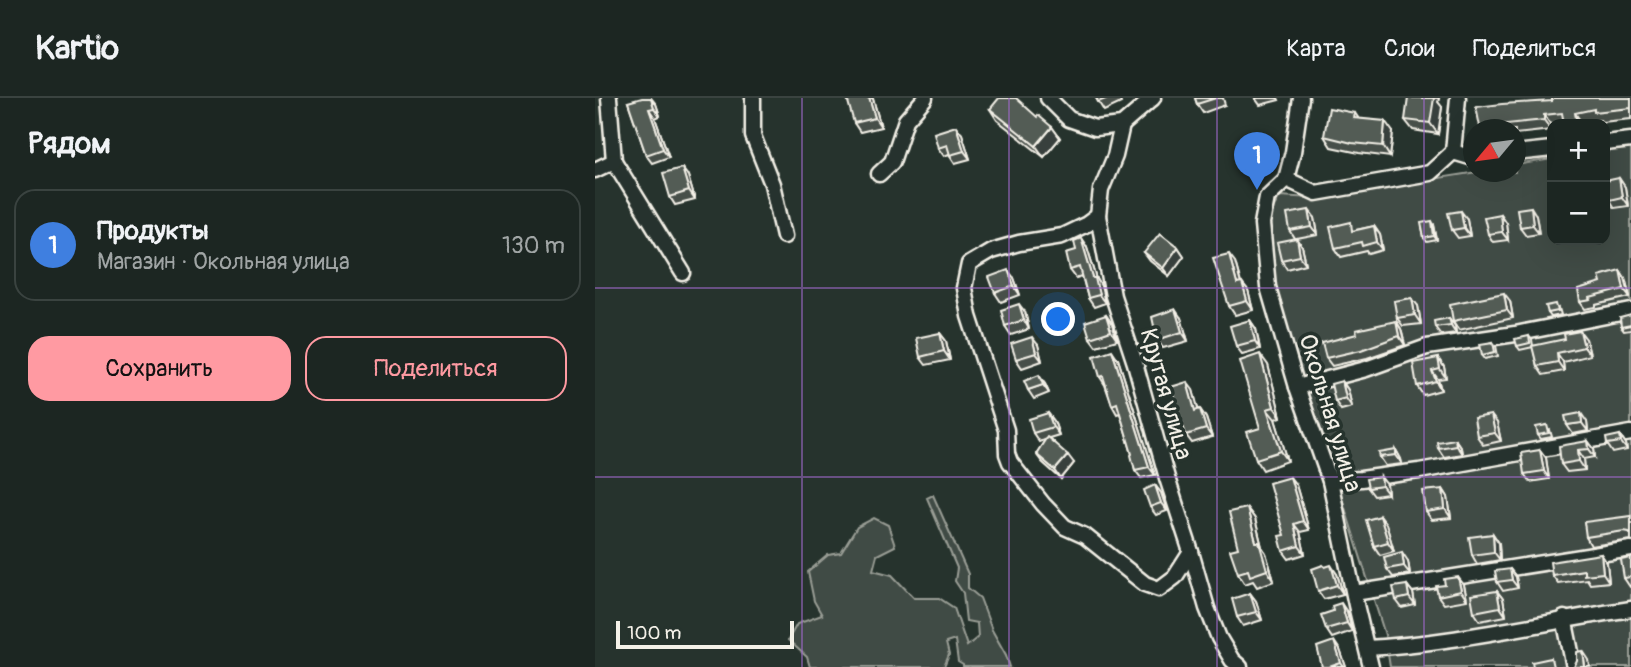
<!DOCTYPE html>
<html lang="ru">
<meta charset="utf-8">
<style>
body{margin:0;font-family:Pangolin,sans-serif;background:#29322f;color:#f1f3f6}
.controls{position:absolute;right:21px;top:21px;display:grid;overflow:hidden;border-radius:14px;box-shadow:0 7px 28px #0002}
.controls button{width:63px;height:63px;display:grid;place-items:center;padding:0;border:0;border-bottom:2px solid #3a4340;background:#1c2622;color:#f1f3f6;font:35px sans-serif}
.compass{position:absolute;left:868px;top:21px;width:63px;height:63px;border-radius:50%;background:#1c2622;box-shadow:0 7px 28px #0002;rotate:241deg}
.scale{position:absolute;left:21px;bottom:18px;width:178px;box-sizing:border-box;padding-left:7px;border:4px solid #f4f1e8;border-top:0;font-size:19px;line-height:24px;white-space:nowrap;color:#f4f1e8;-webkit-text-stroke:5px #26332d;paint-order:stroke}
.you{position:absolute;left:464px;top:222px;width:24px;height:24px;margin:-18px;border:5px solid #fff;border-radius:50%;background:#1a73e8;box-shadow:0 0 0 10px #1a73e833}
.badge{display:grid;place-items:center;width:46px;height:46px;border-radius:50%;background:#ff9aa2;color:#fff;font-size:23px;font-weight:700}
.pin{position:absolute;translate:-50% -58px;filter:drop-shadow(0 2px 4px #0008)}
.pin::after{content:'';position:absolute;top:37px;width:24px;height:21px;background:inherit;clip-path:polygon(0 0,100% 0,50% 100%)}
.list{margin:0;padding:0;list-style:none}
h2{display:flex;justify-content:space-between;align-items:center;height:91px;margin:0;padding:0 28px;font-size:30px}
h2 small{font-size:23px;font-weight:400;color:#a0a5a5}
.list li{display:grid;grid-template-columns:46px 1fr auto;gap:21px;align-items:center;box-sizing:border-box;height:112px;margin:0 14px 14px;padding:0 14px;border:2px solid #3a4340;border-radius:21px}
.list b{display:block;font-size:26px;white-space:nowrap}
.list p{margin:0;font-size:23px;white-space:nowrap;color:#a0a5a5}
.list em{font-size:23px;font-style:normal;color:#a0a5a5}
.actions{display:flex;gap:14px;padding:21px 28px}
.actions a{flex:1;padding:16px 0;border:2px solid #ff9aa2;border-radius:21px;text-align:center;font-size:24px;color:#ff9aa2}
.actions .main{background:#ff9aa2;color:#111}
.map{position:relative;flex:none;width:1036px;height:569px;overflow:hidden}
header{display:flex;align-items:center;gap:42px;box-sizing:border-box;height:98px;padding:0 35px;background:#1c2622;border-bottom:2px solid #3a4340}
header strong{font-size:33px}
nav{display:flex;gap:38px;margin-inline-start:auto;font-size:24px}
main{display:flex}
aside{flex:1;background:#1c2622}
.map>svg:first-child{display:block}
</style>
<header>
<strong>Kartio</strong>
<nav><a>Карта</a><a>Слои</a><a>Поделиться</a></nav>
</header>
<main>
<aside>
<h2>Рядом<small></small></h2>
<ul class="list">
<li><span class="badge" style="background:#3f7fe0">1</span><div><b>Продукты</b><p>Магазин · Окольная улица</p></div><em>130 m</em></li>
</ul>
<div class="actions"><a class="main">Сохранить</a><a>Поделиться</a></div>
</aside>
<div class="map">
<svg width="1036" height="569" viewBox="0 0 1036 569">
<rect width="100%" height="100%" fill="#26332d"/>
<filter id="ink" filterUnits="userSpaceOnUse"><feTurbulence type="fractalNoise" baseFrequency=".0143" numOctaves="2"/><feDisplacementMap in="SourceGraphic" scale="14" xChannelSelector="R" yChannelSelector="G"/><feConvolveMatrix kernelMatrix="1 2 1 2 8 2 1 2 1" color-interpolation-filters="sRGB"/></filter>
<g filter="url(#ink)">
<g fill="#414b45" stroke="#9a9e96" stroke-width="2">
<path d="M 1036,49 L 1036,569 L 795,569 L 790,537 L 739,375 L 684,218 L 671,123 L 685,98 L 717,100 L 882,74 L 920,74 L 921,67 L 957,61 L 957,142 L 1010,142 L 1010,53 Z"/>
<path d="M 338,397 L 373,476 L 373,490 L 385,500 L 397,532 L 411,557 L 415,569 L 368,569 L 368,567 L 363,564 L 360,542 L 351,545 L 354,557 L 349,569 L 215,569 L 212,559 L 193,542 L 202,526 L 227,517 L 219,503 L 213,474 L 233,457 L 246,455 L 262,429 L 279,420 L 293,427 L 300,448 L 282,457 L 278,472 L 297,477 L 319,500 L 344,500 L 359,510 L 372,548 L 383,539 L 382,525 L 371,523 L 368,495 L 360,483 L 362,470 L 332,400 Z"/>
</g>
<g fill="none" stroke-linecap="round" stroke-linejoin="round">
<defs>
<g id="minor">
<path d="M 14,0 L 19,63 L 88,175"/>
<path d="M 158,0 L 158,38 L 177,86 L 189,138"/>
<path d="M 453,0 L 474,21 L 500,30 L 527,27 L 558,0"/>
<path d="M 527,27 L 520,58 L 506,92 L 503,118 L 518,198 L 540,265 L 572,380 L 596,454 L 612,510 L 624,540 L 637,562 L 645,569"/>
<path d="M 1010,45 L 1036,42"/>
<path d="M 858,54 L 863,0"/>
<path d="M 920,55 L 957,51"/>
<path d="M 0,72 L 19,63"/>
<path d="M 284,76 L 297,64 L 311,22 L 330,0"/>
<path d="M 691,81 L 672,99 L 667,126 L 673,189 L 702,289 L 735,383 L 761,507 L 776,569"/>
<path d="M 691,81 L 721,95 L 835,75 L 858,54 L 878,60"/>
<path d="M 691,81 L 698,54 L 706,0"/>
<path d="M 503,118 L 492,126 L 467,138 L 424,145 L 396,153 L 374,166 L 369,190 L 374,218 L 411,332 L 412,356 L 415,364 L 448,406 L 470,429 L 490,438 L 550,486 L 564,491 L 580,479 L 596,454"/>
<path d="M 702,289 L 771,271 L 832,249 L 920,236 L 1036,213"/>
<path d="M 735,383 L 766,381 L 824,373 L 1036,335"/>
<path d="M 759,495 L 1036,451"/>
<path d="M 969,520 L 979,569"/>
<path d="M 772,550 C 861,545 948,524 1036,511"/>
</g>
</defs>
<use href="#minor" stroke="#f4f1e8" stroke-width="19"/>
<use href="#minor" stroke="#26332d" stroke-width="14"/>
</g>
<g fill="#474f49" stroke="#f4f1e8" stroke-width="2">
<path d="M 501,0 L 524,0 L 526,5 L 509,13 Z"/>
<path d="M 600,0 L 628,0 L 630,7 L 608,15 L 602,6 Z"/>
<path d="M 660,0 L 683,0 L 684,2 L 665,7 Z"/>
<path d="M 844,0 L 843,4 L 847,9 L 843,36 L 818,32 L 810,22 Z"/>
<path d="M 1036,0 L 1036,21 L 1007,24 L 1005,22 L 987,25 L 957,26 L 956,27 L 956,32 L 920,36 L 920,32 L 886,32 L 885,29 Z"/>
<path d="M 278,1 L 286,29 L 265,34 L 259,25 Z"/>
<path d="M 33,4 L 61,6 L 65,18 L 60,20 L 74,59 L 57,65 L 51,57 Z"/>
<path d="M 395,11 L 442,19 L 457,29 L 465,40 L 449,59 L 402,22 Z"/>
<path d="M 760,15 L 764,21 L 798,34 L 795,59 L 764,55 L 736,49 L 729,38 Z"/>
<path d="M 367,36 L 375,61 L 360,65 L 354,56 L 349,58 L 343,50 Z"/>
<path d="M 93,78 L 100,102 L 80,107 L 75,99 Z"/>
<path d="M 1024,80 L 1030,89 L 1033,108 L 1019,110 L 1014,102 Z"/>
<path d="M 905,116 L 911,125 L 913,142 L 898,144 L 893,136 Z"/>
<path d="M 941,117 L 944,135 L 931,137 L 925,129 Z"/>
<path d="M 720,120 L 723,137 L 702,141 L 707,149 L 711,166 L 692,171 L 686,162 L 700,141 L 695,133 Z"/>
<path d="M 872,121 L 875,138 L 863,140 L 857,132 Z"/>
<path d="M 839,127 L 842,142 L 832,144 L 829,140 Z"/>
<path d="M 779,128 L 785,137 L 788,152 L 774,156 L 772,153 L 746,159 L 740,150 L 761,132 Z"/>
<path d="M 492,149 L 502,181 L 506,188 L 510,205 L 499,209 L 493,200 L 487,178 L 481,180 L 475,172 Z"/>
<path d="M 583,149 L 589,158 L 574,178 L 555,163 L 549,155 Z"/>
<path d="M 640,164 L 646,185 L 653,193 L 658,212 L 640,217 L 634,208 Z"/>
<path d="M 1025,172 L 1030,180 L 1035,199 L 1001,207 L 1001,209 L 990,211 L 985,204 L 1006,185 Z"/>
<path d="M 419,180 L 425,197 L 406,204 L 400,195 Z"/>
<path d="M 915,203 L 918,220 L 864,232 L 858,223 Z"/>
<path d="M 823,208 L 826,226 L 808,228 L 802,220 Z"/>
<path d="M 964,210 L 966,217 L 956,219 L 953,215 Z"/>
<path d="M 430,214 L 434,231 L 416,237 L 410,228 Z"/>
<path d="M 511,217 L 517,226 L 522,242 L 501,248 L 495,240 Z"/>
<path d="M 1036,217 L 1036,232 L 1029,233 L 1026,229 Z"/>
<path d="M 586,220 L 593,243 L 568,250 L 562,242 Z"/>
<path d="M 854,220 L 860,228 L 861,235 L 846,237 L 840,229 Z"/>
<path d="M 655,222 L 661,231 L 665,251 L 647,256 L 641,248 Z"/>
<path d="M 801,223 L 806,231 L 810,247 L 772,260 L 737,268 L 731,260 L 762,236 Z"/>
<path d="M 345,235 L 351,243 L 355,262 L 331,267 L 325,259 Z"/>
<path d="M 934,238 L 937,242 L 938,248 L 991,241 L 995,257 L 968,264 L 969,273 L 948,277 L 942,268 L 938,249 L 925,252 L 922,248 Z"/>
<path d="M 898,244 L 901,248 L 903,258 L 890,261 L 887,257 Z"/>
<path d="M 443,247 L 447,263 L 427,270 L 421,261 Z"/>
<path d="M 843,260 L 849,269 L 851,280 L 843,281 L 846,292 L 828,297 L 822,288 Z"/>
<path d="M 523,261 L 560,377 L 546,380 L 540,372 L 537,356 L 525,315 L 522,316 L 517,307 L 510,287 L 505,279 Z"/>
<path d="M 673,267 L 686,319 L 680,321 L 693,363 L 668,372 L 661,361 Z"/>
<path d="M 747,283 L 753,292 L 757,309 L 746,312 L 740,303 Z"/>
<path d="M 450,286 L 454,295 L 439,301 L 433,292 Z"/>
<path d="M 598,292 L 603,312 L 605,311 L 611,320 L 617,339 L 597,345 L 591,337 Z"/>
<path d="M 453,315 L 459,323 L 464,337 L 454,340 L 479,365 L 466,381 L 447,364 L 441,356 L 451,341 L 444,344 L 438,335 Z"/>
<path d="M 992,324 L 993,333 L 978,336 L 972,327 Z"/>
<path d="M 902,325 L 906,343 L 888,347 L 882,338 Z"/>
<path d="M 955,332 L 957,339 L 946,341 L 943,337 Z"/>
<path d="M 1025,337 L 1031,346 L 1032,352 L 1018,355 L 1012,346 Z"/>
<path d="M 860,341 L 866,350 L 867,356 L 849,359 L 843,350 Z"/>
<path d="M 993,343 L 999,351 L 1000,359 L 989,361 L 990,372 L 972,374 L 966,366 Z"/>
<path d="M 801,352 L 806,361 L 807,366 L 791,368 L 785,359 Z"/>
<path d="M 945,352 L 951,360 L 954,381 L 935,384 L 929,376 Z"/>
<path d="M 560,387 L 566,395 L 572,413 L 561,417 L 555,409 Z"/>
<path d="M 701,387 L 714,432 L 705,434 L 710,456 L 694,461 L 688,453 L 689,437 Z"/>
<path d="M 792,387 L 793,396 L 779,398 L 773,390 Z"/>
<path d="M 848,391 L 853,399 L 856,420 L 837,422 L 831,414 Z"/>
<path d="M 652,410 L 660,421 L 667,449 L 671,455 L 679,483 L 662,489 L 658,483 L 650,486 L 643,475 L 643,450 Z"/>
<path d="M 785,418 L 791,426 L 799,453 L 785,457 L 779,448 Z"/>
<path d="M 1036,418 L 1036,442 L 996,448 L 991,439 Z"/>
<path d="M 898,436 L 904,445 L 905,462 L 882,466 L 877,457 Z"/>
<path d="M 1006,456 L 1012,465 L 1014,484 L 995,486 L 992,481 L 963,485 L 957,477 Z"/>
<path d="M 1036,460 L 1036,489 L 1035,489 L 1029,480 Z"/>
<path d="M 813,463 L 815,476 L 798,479 L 792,471 Z"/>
<path d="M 730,469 L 742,476 L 748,496 L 729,501 L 723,493 Z"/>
<path d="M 915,471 L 921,479 L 923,490 L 908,493 L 902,484 Z"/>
<path d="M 812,487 L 818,495 L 820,507 L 807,510 L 801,502 Z"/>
<path d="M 850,487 L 869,487 L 872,502 L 849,506 L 843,498 Z"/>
<path d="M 902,493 L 908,501 L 911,518 L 885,523 L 879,514 Z"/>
<path d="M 655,495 L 661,503 L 667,522 L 648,528 L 642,519 Z"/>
<path d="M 752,514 L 757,533 L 737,540 L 731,531 Z"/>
<path d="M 745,552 L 751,569 L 727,569 Z"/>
</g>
<g fill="#39403c" stroke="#f4f1e8" stroke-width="2">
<path d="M 56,0 L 61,6 L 65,18 L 59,10 Z"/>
<path d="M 274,0 L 277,0 L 278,1 L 286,29 L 280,20 Z"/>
<path d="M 836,0 L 844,0 L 843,4 L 847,9 L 843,36 L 835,25 Z"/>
<path d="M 54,11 L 60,20 L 74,59 L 68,51 Z"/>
<path d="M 980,15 L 987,25 L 987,26 L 982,26 Z"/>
<path d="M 949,17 L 956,27 L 956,32 L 949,22 Z"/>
<path d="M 790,23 L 798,34 L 795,59 L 788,48 Z"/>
<path d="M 361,28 L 367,36 L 375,61 L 369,53 Z"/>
<path d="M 457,29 L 465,40 L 449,59 L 441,48 Z"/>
<path d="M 87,70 L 93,78 L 100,102 L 94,93 Z"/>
<path d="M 1024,80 L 1030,89 L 1033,108 L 1027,99 Z"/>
<path d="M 936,109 L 941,117 L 944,135 L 938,127 Z"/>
<path d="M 714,112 L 720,120 L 723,137 L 717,129 Z"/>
<path d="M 866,113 L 872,121 L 875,138 L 869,130 Z"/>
<path d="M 905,116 L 911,125 L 913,142 L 907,134 Z"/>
<path d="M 837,123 L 839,127 L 842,142 L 839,138 Z"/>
<path d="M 779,128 L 785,137 L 788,152 L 782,144 Z"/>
<path d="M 486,140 L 492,149 L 502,181 L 506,188 L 510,205 L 504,197 L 498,180 Z"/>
<path d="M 702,141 L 707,149 L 711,166 L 705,158 Z"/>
<path d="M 583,149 L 589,158 L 574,178 L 568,170 Z"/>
<path d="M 634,156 L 640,164 L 648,194 L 642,186 Z"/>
<path d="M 413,172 L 419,180 L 425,197 L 419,188 Z"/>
<path d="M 1025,172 L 1030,180 L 1035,199 L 1029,191 Z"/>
<path d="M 647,185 L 653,193 L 658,212 L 652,203 Z"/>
<path d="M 909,195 L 915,203 L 918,220 L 912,212 Z"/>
<path d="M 817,200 L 823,208 L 826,226 L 820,217 Z"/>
<path d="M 424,206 L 430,214 L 434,231 L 429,222 Z"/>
<path d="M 580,211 L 586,220 L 593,243 L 587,234 Z"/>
<path d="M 511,217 L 517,226 L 522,242 L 516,233 Z"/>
<path d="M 854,220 L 860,228 L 861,235 L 856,227 Z"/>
<path d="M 655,222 L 661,231 L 665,251 L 660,243 Z"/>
<path d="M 801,223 L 806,231 L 810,247 L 804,238 Z"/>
<path d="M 985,233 L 991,241 L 995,257 L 989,249 Z"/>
<path d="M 345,235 L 351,243 L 355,262 L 349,253 Z"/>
<path d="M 437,239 L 443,247 L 447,263 L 441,255 Z"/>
<path d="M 517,252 L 523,261 L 560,377 L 554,369 Z"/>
<path d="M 962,255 L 968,264 L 969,273 L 963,264 Z"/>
<path d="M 665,256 L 673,267 L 686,319 L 679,309 Z"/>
<path d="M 843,260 L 849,269 L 851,280 L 845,271 Z"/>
<path d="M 837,273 L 843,281 L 846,292 L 841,283 Z"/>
<path d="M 444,277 L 450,286 L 454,295 L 448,287 Z"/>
<path d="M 747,283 L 753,292 L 757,309 L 751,300 Z"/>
<path d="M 592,284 L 598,292 L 606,321 L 600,313 Z"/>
<path d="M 605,311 L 611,320 L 617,339 L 611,331 Z"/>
<path d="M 672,311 L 680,321 L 693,363 L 686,353 Z"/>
<path d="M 453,315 L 459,323 L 464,337 L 458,329 Z"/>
<path d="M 986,315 L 992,324 L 993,333 L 987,325 Z"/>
<path d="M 896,317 L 902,325 L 906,343 L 900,335 Z"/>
<path d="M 1025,337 L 1031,346 L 1032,352 L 1026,344 Z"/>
<path d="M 860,341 L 866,350 L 867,356 L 861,347 Z"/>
<path d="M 993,343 L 999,351 L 1000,359 L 994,351 Z"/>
<path d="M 801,352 L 806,361 L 807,366 L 801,357 Z"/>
<path d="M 945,352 L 951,360 L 954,381 L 949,373 Z"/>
<path d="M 983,352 L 989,361 L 990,372 L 984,363 Z"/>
<path d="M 473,357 L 479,365 L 466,381 L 460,372 Z"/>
<path d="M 695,379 L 701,387 L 714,432 L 708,423 Z"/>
<path d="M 786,379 L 792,387 L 793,396 L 787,388 Z"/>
<path d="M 560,387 L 566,395 L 572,413 L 566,405 Z"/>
<path d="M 848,391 L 853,399 L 856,420 L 850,411 Z"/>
<path d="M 652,410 L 660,421 L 667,449 L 671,455 L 679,483 L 672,472 L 661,444 Z"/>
<path d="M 785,418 L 791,426 L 799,453 L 793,444 Z"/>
<path d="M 699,426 L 705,434 L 710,456 L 704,448 Z"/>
<path d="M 898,436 L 904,445 L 905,462 L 899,454 Z"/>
<path d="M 807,454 L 813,463 L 815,476 L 809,468 Z"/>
<path d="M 1006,456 L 1012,465 L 1014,484 L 1008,475 Z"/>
<path d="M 736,467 L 742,476 L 748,496 L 742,487 Z"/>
<path d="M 915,471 L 921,479 L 923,490 L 917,482 Z"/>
<path d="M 863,479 L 869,487 L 872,502 L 866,493 Z"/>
<path d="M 812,487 L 818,495 L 820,507 L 814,499 Z"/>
<path d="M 902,493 L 908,501 L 911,518 L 905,509 Z"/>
<path d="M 655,495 L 661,503 L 667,522 L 661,514 Z"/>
<path d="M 746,505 L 752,514 L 757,533 L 752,525 Z"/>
<path d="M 739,543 L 745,552 L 751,569 L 749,569 L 746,565 Z"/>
<path d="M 988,553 L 994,562 L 995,569 L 990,569 Z"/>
</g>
<g fill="#525c55" stroke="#f4f1e8" stroke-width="2">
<path d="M 47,0 L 56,0 L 59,10 L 54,11 L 68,51 L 51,57 L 33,4 Z"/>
<path d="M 252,0 L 274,0 L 280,20 L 259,25 Z"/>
<path d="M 404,0 L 421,0 L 442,19 L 443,17 L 457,29 L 441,48 L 395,11 Z"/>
<path d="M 501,0 L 513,0 L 503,4 Z"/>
<path d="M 600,0 L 621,0 L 602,6 Z"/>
<path d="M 813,0 L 839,0 L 835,25 L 810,22 Z"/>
<path d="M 957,0 L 1036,0 L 1036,10 L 999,14 L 999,11 L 980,15 L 982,26 L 969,26 L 967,15 L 949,17 L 949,22 L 885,29 L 881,9 L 907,6 L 957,3 Z"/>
<path d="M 734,10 L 760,15 L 759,20 L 790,23 L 788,48 L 757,45 L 729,38 Z"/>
<path d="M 361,28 L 369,53 L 355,57 L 352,47 L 343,50 L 339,35 Z"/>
<path d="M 87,70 L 94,93 L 75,99 L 68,75 Z"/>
<path d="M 1024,80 L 1027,99 L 1014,102 L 1010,83 Z"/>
<path d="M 936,109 L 938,127 L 925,129 L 922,111 Z"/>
<path d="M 714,112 L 717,129 L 695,133 L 692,116 Z"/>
<path d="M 866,113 L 869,130 L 857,132 L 853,115 Z"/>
<path d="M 905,116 L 907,134 L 893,136 L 889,119 Z"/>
<path d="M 837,123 L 839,138 L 829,140 L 826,125 Z"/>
<path d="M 756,124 L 757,133 L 779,128 L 782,144 L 768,148 L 767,144 L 740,150 L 735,129 Z"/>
<path d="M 565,135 L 583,149 L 568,170 L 549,155 Z"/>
<path d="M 486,140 L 498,180 L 500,180 L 504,197 L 493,200 L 485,169 L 475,172 L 471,155 L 481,152 L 479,143 Z"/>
<path d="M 702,141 L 705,158 L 686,162 L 682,145 Z"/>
<path d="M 634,156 L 642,186 L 647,185 L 652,203 L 634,208 L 618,160 Z"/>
<path d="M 413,172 L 419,188 L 400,195 L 394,179 Z"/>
<path d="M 1025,172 L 1029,191 L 995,200 L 996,202 L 985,204 L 983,192 L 1006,185 L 1004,178 Z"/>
<path d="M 909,195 L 912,212 L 858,223 L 855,206 Z"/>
<path d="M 817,200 L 820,217 L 802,220 L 799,203 Z"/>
<path d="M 424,206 L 429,222 L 410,228 L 406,212 Z"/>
<path d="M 961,206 L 963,213 L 953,215 L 951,208 Z"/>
<path d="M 580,211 L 587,234 L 562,242 L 557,219 Z"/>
<path d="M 511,217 L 516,233 L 495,240 L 490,224 Z"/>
<path d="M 1036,217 L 1036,227 L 1026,229 L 1025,220 Z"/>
<path d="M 854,220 L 856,227 L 840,229 L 839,223 Z"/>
<path d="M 655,222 L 660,243 L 641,248 L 635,228 Z"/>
<path d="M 801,223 L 804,238 L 766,252 L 731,260 L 727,245 L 762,236 L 761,232 Z"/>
<path d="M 985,233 L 989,249 L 962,255 L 963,264 L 942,268 L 937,248 L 970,241 L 969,236 Z"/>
<path d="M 345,235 L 349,253 L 325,259 L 321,240 Z"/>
<path d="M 934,238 L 935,245 L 922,248 L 920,241 Z"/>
<path d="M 437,239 L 441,255 L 421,261 L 416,246 Z"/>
<path d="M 898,244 L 900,254 L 887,257 L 885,246 Z"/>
<path d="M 517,252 L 554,369 L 540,372 L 536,357 L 537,356 L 522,305 L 517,307 L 508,278 L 505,279 L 499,258 Z"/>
<path d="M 665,256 L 679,309 L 672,311 L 686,353 L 661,361 L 652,334 L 665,330 L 645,263 Z"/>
<path d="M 843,260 L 845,271 L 837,273 L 841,283 L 822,288 L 818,265 Z"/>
<path d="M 444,277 L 448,287 L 433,292 L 429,283 Z"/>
<path d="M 747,283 L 751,300 L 740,303 L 736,286 Z"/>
<path d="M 592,284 L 600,313 L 605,311 L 611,331 L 591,337 L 576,289 Z"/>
<path d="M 453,315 L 458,329 L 438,335 L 434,321 Z"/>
<path d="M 986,315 L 987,325 L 972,327 L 970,318 Z"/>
<path d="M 896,317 L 900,335 L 882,338 L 879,320 Z"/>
<path d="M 952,327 L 954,335 L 943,337 L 941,329 Z"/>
<path d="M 1025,337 L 1026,344 L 1012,346 L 1011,340 Z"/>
<path d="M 452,339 L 473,357 L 460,372 L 441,356 Z"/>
<path d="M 860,341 L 861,347 L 843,350 L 842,344 Z"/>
<path d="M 993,343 L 994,351 L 983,352 L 984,363 L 966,366 L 964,348 Z"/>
<path d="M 801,352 L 801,357 L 785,359 L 784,355 Z"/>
<path d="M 945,352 L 949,373 L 929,376 L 926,355 Z"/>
<path d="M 695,379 L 708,423 L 699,426 L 704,448 L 688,453 L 684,438 L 689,437 L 674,385 Z"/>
<path d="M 786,379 L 787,388 L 773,390 L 771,381 Z"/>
<path d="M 560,387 L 566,405 L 555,409 L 549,392 Z"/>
<path d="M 848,391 L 850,411 L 831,414 L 828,393 Z"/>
<path d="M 652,410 L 661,444 L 664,444 L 672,472 L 655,478 L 653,472 L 643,475 L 635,452 L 643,450 L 634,414 Z"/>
<path d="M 785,418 L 793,444 L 779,448 L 771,422 Z"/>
<path d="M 1036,418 L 1036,436 L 1034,434 L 1029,433 L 991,439 L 989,424 Z"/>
<path d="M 898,436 L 899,454 L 877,457 L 874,439 Z"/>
<path d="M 807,454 L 809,468 L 792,471 L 789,459 Z"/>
<path d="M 1006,456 L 1008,475 L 989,477 L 989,472 L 957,477 L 955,464 Z"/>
<path d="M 1036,460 L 1036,479 L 1029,480 L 1026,462 Z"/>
<path d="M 728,467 L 730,469 L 736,467 L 742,487 L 723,493 L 717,471 Z"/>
<path d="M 915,471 L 917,482 L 902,484 L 900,473 Z"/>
<path d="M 863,479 L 866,493 L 843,498 L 841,488 L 850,487 L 849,481 Z"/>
<path d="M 812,487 L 814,499 L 801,502 L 798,489 Z"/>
<path d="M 902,493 L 905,509 L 879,514 L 876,497 Z"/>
<path d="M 655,495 L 661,514 L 642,519 L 637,501 Z"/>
<path d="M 746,505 L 752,525 L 731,531 L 726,517 L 738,513 L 737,508 Z"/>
<path d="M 739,543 L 746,565 L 734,569 L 727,569 L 722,549 Z"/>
<path d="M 988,553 L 990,569 L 979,569 L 982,563 L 982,554 Z"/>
<path d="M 956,560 L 958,569 L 938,569 L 937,564 Z"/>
</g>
</g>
<path fill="none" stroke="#9f67cb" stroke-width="2" stroke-opacity="0.55" d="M 207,0 L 207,569M 414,0 L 414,569M 622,0 L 622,569M 829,0 L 829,569M 0,190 L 1036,190M 0,379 L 1036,379"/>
<g text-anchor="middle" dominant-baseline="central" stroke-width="7" stroke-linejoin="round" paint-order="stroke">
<g font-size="24" fill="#f4f1e8" stroke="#26332d">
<text transform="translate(571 296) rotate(74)">Крутая улица</text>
<text transform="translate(735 315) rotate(73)">Окольная улица</text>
</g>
</g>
</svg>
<div class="controls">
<button>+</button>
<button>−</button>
</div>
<svg class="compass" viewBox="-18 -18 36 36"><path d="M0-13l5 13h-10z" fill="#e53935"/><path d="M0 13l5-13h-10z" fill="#a0a5a5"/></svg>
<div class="scale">100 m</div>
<div class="you"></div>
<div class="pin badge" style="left:662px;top:92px;background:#3f7fe0">1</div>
</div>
</main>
